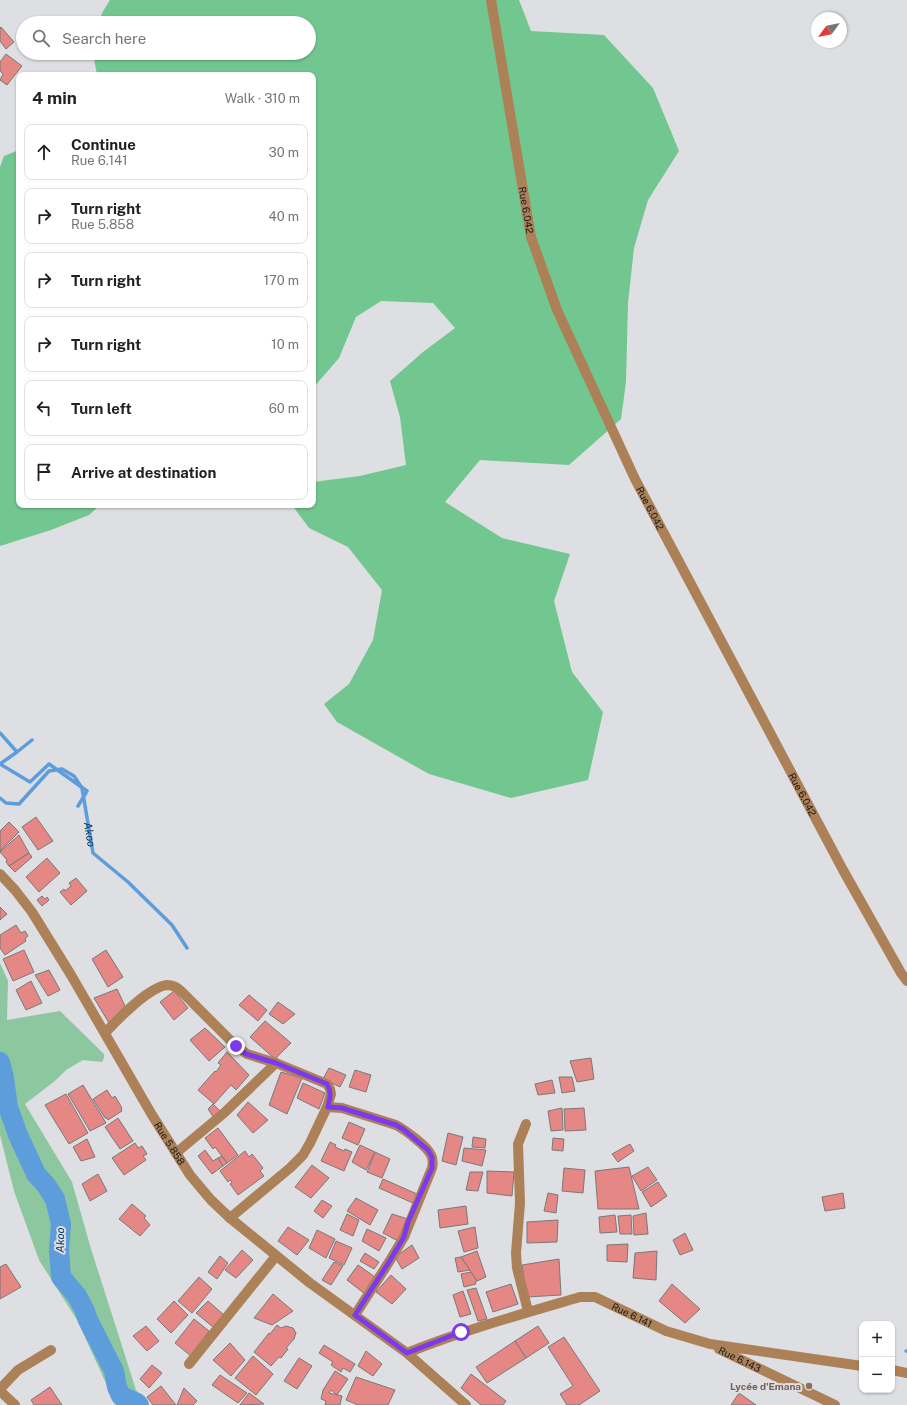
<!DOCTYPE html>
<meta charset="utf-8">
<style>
body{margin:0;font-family:"Public Sans",sans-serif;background:#f6f6f6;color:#202124}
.controls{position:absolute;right:12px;bottom:12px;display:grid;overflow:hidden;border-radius:8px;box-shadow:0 1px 3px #0004}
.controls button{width:36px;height:36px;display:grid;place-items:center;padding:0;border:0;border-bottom:1px solid #e0e0e0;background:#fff;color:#202124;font:20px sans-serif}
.compass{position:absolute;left:811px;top:12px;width:36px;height:36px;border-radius:50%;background:#fff;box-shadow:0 1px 3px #0004;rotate:237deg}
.stop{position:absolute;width:12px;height:12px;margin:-9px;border:3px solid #7c3aed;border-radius:50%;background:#fff}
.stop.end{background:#7c3aed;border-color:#fff;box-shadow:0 1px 4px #0008}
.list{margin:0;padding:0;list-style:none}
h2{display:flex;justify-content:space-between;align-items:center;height:52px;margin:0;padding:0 16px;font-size:17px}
h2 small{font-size:13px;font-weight:400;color:#757577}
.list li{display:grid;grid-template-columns:26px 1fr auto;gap:12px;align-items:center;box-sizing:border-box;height:56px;margin:0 8px 8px;padding:0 8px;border:1px solid #e0e0e0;border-radius:8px}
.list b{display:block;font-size:15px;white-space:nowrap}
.list p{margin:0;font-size:13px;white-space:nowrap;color:#757577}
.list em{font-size:13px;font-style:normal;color:#757577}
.icon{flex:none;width:22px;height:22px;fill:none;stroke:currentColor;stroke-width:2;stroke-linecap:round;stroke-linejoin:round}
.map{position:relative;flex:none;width:907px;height:1405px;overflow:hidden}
.search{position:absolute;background:#fff;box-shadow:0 1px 3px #0004;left:16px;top:16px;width:300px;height:44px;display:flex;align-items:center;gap:10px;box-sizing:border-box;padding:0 14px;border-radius:22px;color:#757577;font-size:15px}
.panel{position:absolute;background:#fff;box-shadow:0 1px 3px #0004;left:16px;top:72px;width:300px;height:436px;border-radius:8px}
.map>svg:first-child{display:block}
</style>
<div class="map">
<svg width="907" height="1405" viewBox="0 0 907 1405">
<rect width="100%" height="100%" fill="#dddfe3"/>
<path fill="#8cc79f" d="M 0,963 L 8,981 L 7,1020 L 60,1011 L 104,1054 L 104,1058 L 102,1062 L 83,1060 L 66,1070 L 56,1080 L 25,1104 L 72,1182 L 91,1249 L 136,1390 L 148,1405 L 116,1405 L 77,1320 L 39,1260 L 14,1191 L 0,1135 Z"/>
<g fill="#72c690">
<path d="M 110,0 L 519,0 L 531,31 L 604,35 L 653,88 L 679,151 L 648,200 L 634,248 L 628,303 L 626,382 L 621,419 L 569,465 L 480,460 L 445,502 L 502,538 L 570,554 L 554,601 L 572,672 L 603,712 L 588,780 L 511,798 L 429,774 L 337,722 L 324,704 L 349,684 L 373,640 L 382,590 L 348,547 L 309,528 L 292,505 L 313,505 L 313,482 L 360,476 L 406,465 L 400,417 L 390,381 L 423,352 L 455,328 L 433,303 L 381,301 L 356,317 L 339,358 L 313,388 L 313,75 L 97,75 L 93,53 L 309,53 L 309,23 L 99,23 L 102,13 Z"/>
<path d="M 19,150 L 19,505 L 100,505 L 89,515 L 51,530 L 0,546 L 0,167 L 4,156 Z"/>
</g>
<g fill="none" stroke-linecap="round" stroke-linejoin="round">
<g stroke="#5d9ddc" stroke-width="3.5">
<path d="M 0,733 L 17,752"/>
<path d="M 0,764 L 30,782 L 49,764 L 87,791 L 78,806"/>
<path d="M 0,764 L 17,752 L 32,740"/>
<path id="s1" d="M 0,798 L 6,803 L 19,804 L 49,771 L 62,769 L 74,776 L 82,788 L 93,853 L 128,882 L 172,925 L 187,948"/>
<path d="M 906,1351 L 907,1351"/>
</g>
<path stroke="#5d9ddc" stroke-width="20" d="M 0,1062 L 4,1078 L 8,1107 L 18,1135 L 36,1174 L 46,1185 L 55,1199 L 61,1224 L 59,1250 L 61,1277 L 77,1296 L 84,1309 L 88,1320 L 114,1371 L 117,1387 L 121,1396 L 137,1403 L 139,1405"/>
</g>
<g fill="#e48785" stroke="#7c7877">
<path d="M 1,27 L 14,42 L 6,49 L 0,41 L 0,28 Z"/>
<path d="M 6,54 L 22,66 L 7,85 L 0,80 L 3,74 L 0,71 L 0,62 Z"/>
<path d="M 36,817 L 53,841 L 38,850 L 22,827 Z"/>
<path d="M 9,822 L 19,832 L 0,851 L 0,831 Z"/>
<path d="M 19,835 L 29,853 L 9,866 L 6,862 L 7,860 L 0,852 Z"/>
<path d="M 29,853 L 32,857 L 15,872 L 9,866 Z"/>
<path d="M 47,858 L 60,873 L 39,892 L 26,877 Z"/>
<path d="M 76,878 L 87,891 L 71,905 L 60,892 L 64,889 L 65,891 L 71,886 L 69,883 Z"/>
<path d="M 42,896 L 45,899 L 47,897 L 49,900 L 42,906 L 37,900 Z"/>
<path d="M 0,907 L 7,914 L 0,920 Z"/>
<path d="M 16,925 L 21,933 L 25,931 L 28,936 L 25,939 L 26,941 L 5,955 L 0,948 L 0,935 Z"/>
<path d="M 24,950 L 34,972 L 13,981 L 3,959 Z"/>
<path d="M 106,950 L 123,977 L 108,987 L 92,959 Z"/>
<path d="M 49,970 L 60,990 L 48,996 L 35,975 Z"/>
<path d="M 31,981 L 42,1003 L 26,1010 L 16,990 Z"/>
<path d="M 117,989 L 125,1006 L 109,1023 L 94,998 Z"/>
<path d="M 174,991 L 188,1008 L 174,1020 L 160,1002 Z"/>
<path d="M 249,995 L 267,1010 L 258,1021 L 239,1005 Z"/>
<path d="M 278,1002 L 295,1014 L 283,1024 L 269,1014 Z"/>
<path d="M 265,1021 L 291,1043 L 275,1059 L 250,1037 Z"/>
<path d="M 205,1028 L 225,1047 L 209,1061 L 190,1040 Z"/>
<path d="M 227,1052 L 249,1075 L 236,1090 L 231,1085 L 214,1104 L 198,1090 L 215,1071 L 216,1072 L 221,1065 L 218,1063 Z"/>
<path d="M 591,1058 L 594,1079 L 577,1082 L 570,1061 Z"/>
<path d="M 329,1068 L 346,1075 L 340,1087 L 323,1079 Z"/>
<path d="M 355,1070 L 371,1075 L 366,1092 L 349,1087 Z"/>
<path d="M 281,1072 L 302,1078 L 287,1114 L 269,1105 Z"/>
<path d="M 559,1077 L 572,1077 L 575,1091 L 562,1093 Z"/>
<path d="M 552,1080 L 555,1093 L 538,1095 L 535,1084 Z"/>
<path d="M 303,1083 L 325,1093 L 319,1109 L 297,1098 Z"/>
<path d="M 83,1085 L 106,1123 L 90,1131 L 68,1094 Z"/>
<path d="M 107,1090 L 112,1098 L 115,1096 L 122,1108 L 121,1109 L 122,1111 L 108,1120 L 107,1118 L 105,1118 L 93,1099 Z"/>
<path d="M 66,1094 L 88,1133 L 69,1144 L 45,1105 Z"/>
<path d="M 248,1102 L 268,1120 L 253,1133 L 237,1115 Z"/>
<path d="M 213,1104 L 221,1112 L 214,1118 L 208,1109 Z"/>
<path d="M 562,1108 L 563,1130 L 551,1131 L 548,1111 Z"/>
<path d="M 584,1108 L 586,1130 L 565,1131 L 564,1109 Z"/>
<path d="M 118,1118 L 133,1141 L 120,1149 L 105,1127 Z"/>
<path d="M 349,1122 L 365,1129 L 358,1145 L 342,1138 Z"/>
<path d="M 218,1128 L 238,1155 L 227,1163 L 215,1147 L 213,1149 L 205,1138 Z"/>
<path d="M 448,1133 L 463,1137 L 456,1165 L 442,1161 Z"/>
<path d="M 473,1137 L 486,1139 L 485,1148 L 472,1147 Z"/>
<path d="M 553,1138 L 564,1139 L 563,1151 L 552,1150 Z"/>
<path d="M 87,1139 L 95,1157 L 81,1161 L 73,1147 Z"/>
<path d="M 330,1142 L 336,1145 L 335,1147 L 344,1151 L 345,1149 L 352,1152 L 344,1171 L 321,1161 Z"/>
<path d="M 135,1143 L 138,1148 L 142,1146 L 147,1154 L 143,1156 L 146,1160 L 124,1175 L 112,1158 Z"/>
<path d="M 630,1144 L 634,1151 L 618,1162 L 612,1154 Z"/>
<path d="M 360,1145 L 375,1152 L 366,1170 L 352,1162 Z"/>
<path d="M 464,1148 L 486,1150 L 482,1166 L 462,1161 Z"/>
<path d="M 205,1150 L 213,1161 L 218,1158 L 223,1166 L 212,1174 L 198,1156 Z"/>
<path d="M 245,1151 L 249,1157 L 252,1154 L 263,1168 L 260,1171 L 264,1176 L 238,1195 L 230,1184 L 232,1182 L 230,1180 L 228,1182 L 220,1171 Z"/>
<path d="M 375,1152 L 390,1159 L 382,1178 L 367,1172 Z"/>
<path d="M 222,1156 L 227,1163 L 223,1166 L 218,1158 Z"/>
<path d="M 312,1165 L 329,1178 L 311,1198 L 295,1187 Z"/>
<path d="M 629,1167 L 639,1209 L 598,1209 L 595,1171 Z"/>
<path d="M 648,1167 L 657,1180 L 641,1191 L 632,1176 Z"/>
<path d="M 564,1168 L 585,1170 L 583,1193 L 562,1191 Z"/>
<path d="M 487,1171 L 514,1172 L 512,1196 L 487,1193 Z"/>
<path d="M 470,1172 L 483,1172 L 478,1191 L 466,1190 Z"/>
<path d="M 98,1174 L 107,1191 L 90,1201 L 82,1184 Z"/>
<path d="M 383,1179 L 417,1194 L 413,1203 L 379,1188 Z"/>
<path d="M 658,1182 L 667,1196 L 651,1207 L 642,1192 Z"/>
<path d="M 548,1193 L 558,1195 L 556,1213 L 544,1211 Z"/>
<path d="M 843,1193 L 845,1208 L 825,1211 L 822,1197 Z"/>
<path d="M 356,1198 L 378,1210 L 370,1225 L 347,1211 Z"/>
<path d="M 322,1200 L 332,1206 L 323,1218 L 314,1211 Z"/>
<path d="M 132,1204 L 146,1216 L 144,1218 L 150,1225 L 140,1236 L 119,1219 Z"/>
<path d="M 466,1206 L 468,1224 L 440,1228 L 438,1210 Z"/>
<path d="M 646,1213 L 648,1234 L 634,1235 L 633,1216 Z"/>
<path d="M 347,1214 L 359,1220 L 353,1236 L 340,1230 Z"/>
<path d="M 392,1214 L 408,1219 L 398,1241 L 383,1233 Z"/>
<path d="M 615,1215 L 617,1232 L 600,1233 L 599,1217 Z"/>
<path d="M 631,1215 L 632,1234 L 620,1234 L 618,1216 Z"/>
<path d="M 558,1220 L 557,1242 L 527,1243 L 527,1222 Z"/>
<path d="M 288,1227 L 309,1240 L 297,1255 L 278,1241 Z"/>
<path d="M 475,1227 L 478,1248 L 464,1252 L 458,1231 Z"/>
<path d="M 367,1229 L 386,1238 L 379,1251 L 362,1241 Z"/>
<path d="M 317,1230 L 335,1239 L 326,1258 L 309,1248 Z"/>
<path d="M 685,1233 L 693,1250 L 680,1255 L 673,1240 Z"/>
<path d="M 336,1241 L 352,1248 L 344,1265 L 329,1258 Z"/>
<path d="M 628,1244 L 627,1262 L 607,1261 L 607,1245 Z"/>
<path d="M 412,1245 L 419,1258 L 402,1269 L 395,1257 Z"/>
<path d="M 242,1250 L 253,1260 L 236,1278 L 225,1270 Z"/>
<path d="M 477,1251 L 486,1277 L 477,1281 L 461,1257 Z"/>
<path d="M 657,1251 L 656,1280 L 633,1278 L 635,1253 Z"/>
<path d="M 365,1253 L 379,1262 L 374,1269 L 360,1261 Z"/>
<path d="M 220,1256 L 228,1263 L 217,1279 L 208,1272 Z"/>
<path d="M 461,1257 L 470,1270 L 458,1272 L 455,1258 Z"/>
<path d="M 559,1259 L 561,1295 L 527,1297 L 522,1265 Z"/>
<path d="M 334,1262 L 343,1266 L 331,1285 L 322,1280 Z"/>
<path d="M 6,1264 L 21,1287 L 0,1299 L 0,1267 Z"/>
<path d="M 358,1265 L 375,1277 L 365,1294 L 347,1280 Z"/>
<path d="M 471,1272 L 477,1281 L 475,1282 L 476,1284 L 464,1287 L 461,1274 Z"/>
<path d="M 391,1275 L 406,1289 L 392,1304 L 376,1292 Z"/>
<path d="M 199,1277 L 212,1289 L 192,1313 L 178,1301 Z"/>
<path d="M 511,1284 L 518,1304 L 493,1312 L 486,1292 Z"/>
<path d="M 672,1284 L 700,1309 L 685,1323 L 659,1301 Z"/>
<path d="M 476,1288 L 487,1319 L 478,1321 L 467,1290 Z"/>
<path d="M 463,1291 L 471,1314 L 460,1317 L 453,1295 Z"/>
<path d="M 273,1294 L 293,1311 L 272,1325 L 254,1318 Z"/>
<path d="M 174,1301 L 188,1315 L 171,1333 L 157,1319 Z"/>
<path d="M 208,1301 L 224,1315 L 213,1327 L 196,1313 Z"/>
<path d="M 194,1319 L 209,1331 L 191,1356 L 175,1343 Z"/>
<path d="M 277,1325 L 281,1328 L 286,1326 L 293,1328 L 296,1333 L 294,1339 L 286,1348 L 288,1349 L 281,1358 L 279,1357 L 271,1366 L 254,1352 L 269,1333 L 270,1334 Z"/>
<path d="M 146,1326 L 159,1341 L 147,1351 L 133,1336 Z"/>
<path d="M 538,1326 L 549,1343 L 526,1358 L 515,1341 Z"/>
<path d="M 564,1337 L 600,1391 L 579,1405 L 567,1405 L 560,1394 L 573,1386 L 548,1347 Z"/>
<path d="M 515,1341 L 526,1358 L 487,1383 L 476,1367 Z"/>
<path d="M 230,1343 L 245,1360 L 231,1376 L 213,1360 Z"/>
<path d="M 324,1345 L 355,1364 L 350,1372 L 343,1368 L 341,1372 L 331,1365 L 333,1362 L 319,1353 Z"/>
<path d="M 366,1351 L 382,1364 L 373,1376 L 358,1366 Z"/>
<path d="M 253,1356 L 273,1374 L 256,1395 L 235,1378 Z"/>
<path d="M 299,1358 L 312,1366 L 297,1389 L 284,1381 Z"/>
<path d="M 152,1365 L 162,1373 L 149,1388 L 140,1379 Z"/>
<path d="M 335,1371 L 348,1379 L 337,1395 L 331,1390 L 329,1393 L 342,1396 L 340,1405 L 325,1405 L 326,1401 L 321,1399 L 323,1390 Z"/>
<path d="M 471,1374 L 506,1401 L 503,1405 L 481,1405 L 461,1388 Z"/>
<path d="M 220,1375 L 247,1393 L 238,1403 L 212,1385 Z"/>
<path d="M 356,1377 L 395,1390 L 388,1405 L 358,1405 L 346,1400 Z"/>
<path d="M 161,1386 L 176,1405 L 153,1405 L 147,1397 Z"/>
<path d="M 50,1387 L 62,1405 L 34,1405 L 31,1400 Z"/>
<path d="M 184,1388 L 197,1401 L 193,1405 L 177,1405 Z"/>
<path d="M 249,1393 L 264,1404 L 240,1405 Z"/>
<path d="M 739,1393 L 756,1405 L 731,1405 Z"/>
</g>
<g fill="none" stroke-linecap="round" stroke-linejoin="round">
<g stroke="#ad8158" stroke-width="10">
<path id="s2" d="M 491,0 L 531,237 L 557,310 L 635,479 L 843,870 L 901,973 L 907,981"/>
<path d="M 105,1033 C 117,1020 149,987 167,985 C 173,985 177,987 181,991 L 236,1046 L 247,1054 L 276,1063 L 327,1084 L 330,1089 L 331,1094 L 327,1107 L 310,1143 L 303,1155 L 290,1168 L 230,1218"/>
<path d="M 327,1107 L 342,1108 L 396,1125 C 405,1130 427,1146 431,1155 C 433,1159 433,1164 432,1168 L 404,1237 L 389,1262 L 355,1315"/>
<path d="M 526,1124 L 518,1144 L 520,1203 L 516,1253 L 517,1268 L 528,1311"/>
<path d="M 176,1153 L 224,1113 L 276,1063"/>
<path id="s3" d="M 719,1349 L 835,1405"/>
<path id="s4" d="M 407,1353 C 464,1330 522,1314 580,1297 L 595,1297 L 666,1331 L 710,1344 L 862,1366"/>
<path d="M 189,1364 L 276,1256"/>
<path d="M 892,1370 L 907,1373"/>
<path d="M 0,1389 L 18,1370 L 51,1350"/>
<path d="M 0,1391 L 15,1405"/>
</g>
<path stroke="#ad8158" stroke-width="10" id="s5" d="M 0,874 L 15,890 L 32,912 L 71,975 L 152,1115 L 190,1175 L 211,1200 L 230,1218 L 310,1283 L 407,1353 L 466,1405"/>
</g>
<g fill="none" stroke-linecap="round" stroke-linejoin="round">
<path stroke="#7c3aed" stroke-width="5" d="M 236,1046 L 246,1054 L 276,1063 L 327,1084 C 332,1092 330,1098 328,1107 L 342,1108 L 396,1125 L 403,1129 L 428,1150 L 432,1157 L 432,1168 L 408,1222 L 404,1237 L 389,1262 L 355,1315 L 407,1353 L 461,1332"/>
</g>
<circle fill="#8d6e63" stroke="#dddfe3" stroke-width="1.5" cx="809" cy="1386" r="4"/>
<g text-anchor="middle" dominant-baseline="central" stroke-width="4" stroke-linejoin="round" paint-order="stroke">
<g font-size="10" fill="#191a1b" stroke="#dddfe3">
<text stroke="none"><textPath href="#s2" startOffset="213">Rue 6.042</textPath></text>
<text stroke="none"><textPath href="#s2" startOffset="537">Rue 6.042</textPath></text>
<text stroke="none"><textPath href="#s2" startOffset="861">Rue 6.042</textPath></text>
<text stroke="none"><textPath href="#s5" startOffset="319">Rue 5.858</textPath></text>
<text stroke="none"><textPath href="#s4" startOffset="238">Rue 6.141</textPath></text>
<text stroke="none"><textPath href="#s3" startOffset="23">Rue 6.143</textPath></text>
</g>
<g font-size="10" font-weight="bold" fill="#785e54" stroke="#dddfe3" text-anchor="end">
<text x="801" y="1386">Lycée d'Emana</text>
</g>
<g font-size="11" font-style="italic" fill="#0a3b63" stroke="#dddfe3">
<text stroke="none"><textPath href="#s1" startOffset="154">Akoo</textPath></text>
<text transform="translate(60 1240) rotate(-89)">Akoo</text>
</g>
</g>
</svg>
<div class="controls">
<button>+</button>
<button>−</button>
</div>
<svg class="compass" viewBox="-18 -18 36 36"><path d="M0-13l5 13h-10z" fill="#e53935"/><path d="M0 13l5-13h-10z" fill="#757577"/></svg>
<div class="stop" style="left:461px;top:1332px"></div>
<div class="stop end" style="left:236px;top:1046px"></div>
<div class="search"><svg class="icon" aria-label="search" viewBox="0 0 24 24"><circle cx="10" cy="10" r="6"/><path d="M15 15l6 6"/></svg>Search here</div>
<section class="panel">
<h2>4 min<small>Walk · 310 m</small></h2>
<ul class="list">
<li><svg class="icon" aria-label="ahead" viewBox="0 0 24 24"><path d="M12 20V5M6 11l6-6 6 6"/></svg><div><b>Continue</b><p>Rue 6.141</p></div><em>30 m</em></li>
<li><svg class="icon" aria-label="right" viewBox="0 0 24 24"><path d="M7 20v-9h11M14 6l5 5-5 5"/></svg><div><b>Turn right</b><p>Rue 5.858</p></div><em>40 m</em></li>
<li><svg class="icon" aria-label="right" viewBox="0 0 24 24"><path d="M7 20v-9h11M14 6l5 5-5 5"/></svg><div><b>Turn right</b></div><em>170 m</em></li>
<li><svg class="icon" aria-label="right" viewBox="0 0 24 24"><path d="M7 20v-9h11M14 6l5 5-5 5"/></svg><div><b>Turn right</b></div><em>10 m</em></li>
<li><svg class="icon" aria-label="left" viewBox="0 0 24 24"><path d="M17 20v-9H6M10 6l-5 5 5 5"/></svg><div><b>Turn left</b></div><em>60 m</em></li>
<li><svg class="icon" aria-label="arrive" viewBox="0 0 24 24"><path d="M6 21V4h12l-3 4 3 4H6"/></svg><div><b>Arrive at destination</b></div></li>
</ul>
</section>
</div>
